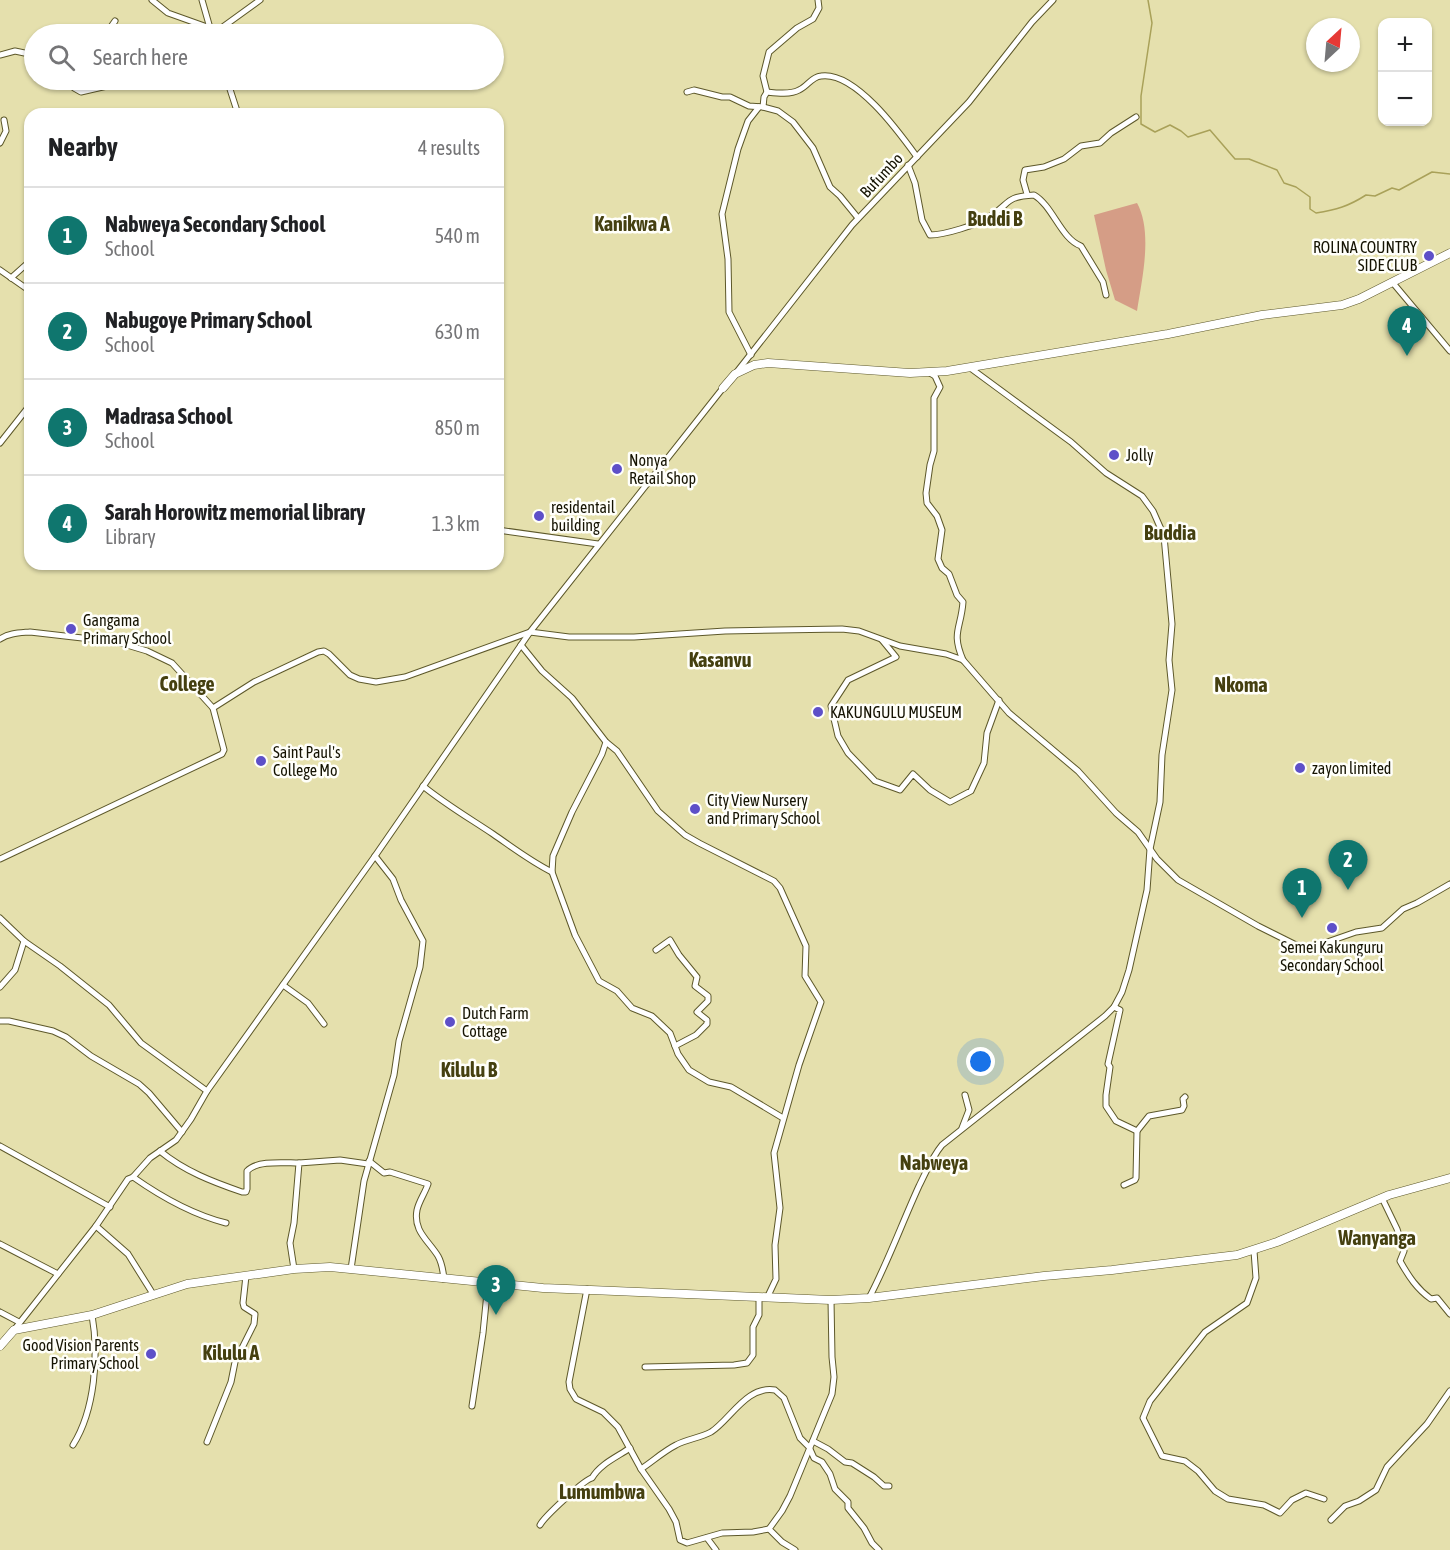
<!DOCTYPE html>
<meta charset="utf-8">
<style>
body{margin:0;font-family:"Asap Condensed",sans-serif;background:#f6f6f6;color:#202124}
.controls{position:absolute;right:18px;top:18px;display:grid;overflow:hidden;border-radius:12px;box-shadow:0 2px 4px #0004}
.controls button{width:54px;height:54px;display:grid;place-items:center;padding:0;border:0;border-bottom:2px solid #e0e0e0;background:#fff;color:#202124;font:30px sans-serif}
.compass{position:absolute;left:1306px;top:18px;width:54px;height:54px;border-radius:50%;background:#fff;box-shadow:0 2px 4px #0004;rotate:26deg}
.you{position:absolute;left:981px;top:1062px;width:21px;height:21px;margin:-15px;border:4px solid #fff;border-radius:50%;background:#1a73e8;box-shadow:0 0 0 9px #1a73e833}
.badge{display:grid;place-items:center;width:39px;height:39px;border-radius:50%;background:#0f766e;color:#fff;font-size:20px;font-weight:700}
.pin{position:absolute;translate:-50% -50px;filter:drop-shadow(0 2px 3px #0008)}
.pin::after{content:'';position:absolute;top:32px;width:21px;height:18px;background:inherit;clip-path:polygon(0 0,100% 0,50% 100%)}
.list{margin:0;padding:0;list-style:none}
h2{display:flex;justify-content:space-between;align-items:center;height:78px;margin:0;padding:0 24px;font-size:26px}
h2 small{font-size:20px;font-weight:400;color:#757577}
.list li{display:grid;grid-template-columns:39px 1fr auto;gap:18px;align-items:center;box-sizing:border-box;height:96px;padding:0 24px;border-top:2px solid #e0e0e0}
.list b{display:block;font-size:22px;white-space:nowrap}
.list p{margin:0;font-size:20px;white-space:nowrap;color:#757577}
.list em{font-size:20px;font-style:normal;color:#757577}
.icon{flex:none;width:33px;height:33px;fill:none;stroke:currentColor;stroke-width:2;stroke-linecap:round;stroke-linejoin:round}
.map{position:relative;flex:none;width:1450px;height:1550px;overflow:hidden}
.search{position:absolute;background:#fff;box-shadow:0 2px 4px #0004;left:24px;top:24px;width:480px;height:66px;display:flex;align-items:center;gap:15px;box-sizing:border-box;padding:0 21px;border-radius:33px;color:#757577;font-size:22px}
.panel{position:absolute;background:#fff;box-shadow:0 2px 4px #0004;left:24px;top:108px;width:480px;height:462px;border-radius:18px}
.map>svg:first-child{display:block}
</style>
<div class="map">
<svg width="1450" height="1550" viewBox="0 0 1450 1550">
<rect width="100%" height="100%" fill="#e5e0ad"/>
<path fill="#d59d86" d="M 1137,203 C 1153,232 1142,279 1137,311 L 1115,300 L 1106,270 L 1094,215 Z"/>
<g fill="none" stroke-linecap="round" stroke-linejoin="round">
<path stroke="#a9a159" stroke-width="1.5" d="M 1148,0 L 1152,23 L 1141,96 L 1141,124 L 1155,132 L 1170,125 L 1181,131 L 1188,137 L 1210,130 L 1235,159 L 1249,159 L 1277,170 L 1284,183 L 1296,187 L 1310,197 L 1310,209 L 1316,213 C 1336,210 1349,206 1366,195 L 1375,196 L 1392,188 L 1399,190 L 1432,172 L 1450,174"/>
<defs>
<g id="street">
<path d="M 152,0 L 168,13 L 210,28 L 212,34"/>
<path d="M 202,0 L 210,28"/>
<path d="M 106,34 L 115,21"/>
<path d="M 213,34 L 260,0"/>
<path d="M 0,55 L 15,51 L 34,55"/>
<path d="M 69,80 L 74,88 L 81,92 L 133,80"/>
<path d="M 227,80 L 238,114"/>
<path d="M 687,92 L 694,90 L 722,97 L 730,97 L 749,106 L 763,107 L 764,97 L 767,92 C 776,93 790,95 799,90 C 808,86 811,77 821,76 C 855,71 899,132 917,157"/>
<path d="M 767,92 L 763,76 L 769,52 L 797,28 L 813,19 L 819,8 L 818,0"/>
<path d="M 763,107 L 778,111 L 793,122 L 813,148 L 830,187 L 840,196 L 858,218"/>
<path d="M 0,143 L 6,131 L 4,120"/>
<path d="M 908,165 L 915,183 L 922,220 L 930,235 C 944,235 977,225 989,217 C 1012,203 1003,197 1034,195 C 1053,206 1061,239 1081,246 L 1103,282 L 1106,295"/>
<path d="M 1027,194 L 1023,180 L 1025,170 L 1044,167 L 1064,159 L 1081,146 L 1100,143 L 1111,133 L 1136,117"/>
<path d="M 0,270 L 30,291"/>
<path d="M 11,278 L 30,261"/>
<path d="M 1393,283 L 1450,351"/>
<path d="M 498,321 L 499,329"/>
<path d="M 751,355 L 729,312 L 728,259 L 722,214 L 738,149 L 748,121 L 759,107"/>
<path d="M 736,373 L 852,225 L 969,102 L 1032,22 L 1053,0"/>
<path d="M 930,373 L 935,376 L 940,387 L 934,398 L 934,451 L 930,465 L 926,493 L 927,503 L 937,516 L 942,530 L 938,559 L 942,568 L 949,574 L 957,595 L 963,602 C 961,629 951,632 963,660"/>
<path d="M 0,443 L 30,405"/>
<path d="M 498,530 L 598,544"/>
<path d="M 0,639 C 9,633 19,633 30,632 L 117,642 L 147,651 L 172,663 L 213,708"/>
<path d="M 882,640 L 896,657 L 848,680 L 831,706 L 838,736 L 848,753 L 875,781 L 900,790 L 913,774 L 930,790 L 950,802 L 971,791 L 984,763 L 987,733 L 999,700"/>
<path d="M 521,645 L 542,671 L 572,698 L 606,742 L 617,751 L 658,811 L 685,835 L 699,843 L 774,881 L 780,888 L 806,946 L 805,976 L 821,1002 L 799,1065 L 774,1153 L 780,1208 L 775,1245 L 776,1279 L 767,1298"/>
<path d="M 606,742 L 602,754 L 572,812 L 553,856 L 552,872 L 575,935 L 599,981 L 617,991 L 632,1008 L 652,1016 L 670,1033 L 678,1054 L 689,1070 L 709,1082 L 731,1087 L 783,1118"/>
<path d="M 423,786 C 445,804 469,818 493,834 C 512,847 530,861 552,872"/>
<path d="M 0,859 L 222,754 L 224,750 L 213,708 L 254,682 L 318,652 L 324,651 L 329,654 L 350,675 L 359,679 L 376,682 L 405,677 L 530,632 L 569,637 L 634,637 L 725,631 L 842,629 L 859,631 L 900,646 L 946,654 L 963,660 L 1009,713 L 1078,771 L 1116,813 L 1138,832 L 1157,859 L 1178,880 L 1258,926 L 1298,946 L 1310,948 L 1356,932 L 1382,928 L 1403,909 L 1417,903 L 1450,884"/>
<path d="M 0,918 L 24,941 L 60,966 L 109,1005 L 141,1043 L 207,1091"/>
<path d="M 656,950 L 670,940 L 679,955 L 697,977 L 695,986 L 708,996 L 708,1001 L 697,1012 L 707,1020 L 707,1024 L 696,1035 L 675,1046"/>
<path d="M 283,985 L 308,1003 L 324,1024"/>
<path d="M 0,987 L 15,970 L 24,941"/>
<path d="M 1114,1007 L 1120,1010 L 1108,1064 L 1110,1067 L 1106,1095 L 1106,1106 L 1116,1121 L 1137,1131 L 1149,1116 L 1182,1110 L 1184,1106 L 1183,1099 L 1185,1097"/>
<path d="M 0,1021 L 9,1021 L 53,1031 L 66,1037 L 91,1056 L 139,1084 L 149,1093 L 182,1132"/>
<path d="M 962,1128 L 969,1110 L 965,1095"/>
<path d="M 0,1146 L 110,1207"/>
<path d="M 160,1151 C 184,1171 213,1182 242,1192 L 246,1192 L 247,1189 L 247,1171 C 257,1160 284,1163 299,1163"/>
<path d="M 369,1161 L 384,1173 L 390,1172 L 428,1184 C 425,1193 419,1201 417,1210 C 413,1231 428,1240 438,1256 C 442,1263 443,1270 444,1279"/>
<path d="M 133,1177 C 160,1196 194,1215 226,1223"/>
<path d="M 1124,1185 L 1135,1180 L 1136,1178 L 1137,1131"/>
<path d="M 1382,1198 L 1397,1229 L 1404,1251 L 1400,1261 C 1409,1277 1417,1289 1431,1299 L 1437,1298 L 1450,1314"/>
<path d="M 96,1226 L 128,1254 L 153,1294"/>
<path d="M 0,1244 L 58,1274"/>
<path d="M 1254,1251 L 1256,1278 L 1247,1303 L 1205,1332 L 1150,1401 L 1143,1418 L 1162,1456 L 1185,1461 L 1198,1471 L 1215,1491 L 1228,1499 L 1264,1505 L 1280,1513 L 1292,1500 L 1306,1493 L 1324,1499"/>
<path d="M 294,1269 L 290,1243 L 294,1223 L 299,1163 L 340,1160 L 368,1164"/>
<path d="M 351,1269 L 364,1181 L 394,1075 L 399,1041 L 420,967 L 423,941 L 401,900 L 393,879 L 375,856"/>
<path d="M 587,1289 L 569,1382 L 570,1389 L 576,1399 L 603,1412 L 618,1427 L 641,1469 L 669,1509 L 676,1522 L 680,1540 L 687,1543 L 722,1533 L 753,1532 L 769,1529"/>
<path d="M 869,1298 C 888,1262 902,1223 919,1186 C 926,1172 932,1157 942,1145 L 1105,1016 L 1114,1007 L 1122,992 L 1129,970 L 1147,890 L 1150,849 L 1160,802 L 1162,755 L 1172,690 L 1169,660 L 1172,624 L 1164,536 L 1153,511 L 1142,496 L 1106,473 L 1071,442 L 969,367"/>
<path d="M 0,1312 L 19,1322"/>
<path d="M 14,1330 L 96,1226 L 128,1179 L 133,1177 L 150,1158 L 176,1140 L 191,1119 L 207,1091 L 375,856 L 530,632 L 723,388"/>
<path d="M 645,1367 L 734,1365 L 747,1363 L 753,1355 L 753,1327 L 759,1315 L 759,1298"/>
<path d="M 472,1406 L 483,1333 L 488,1283"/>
<path d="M 813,1441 L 828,1449 L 845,1462 L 852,1463 L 874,1477 L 884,1486 L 889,1486"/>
<path d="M 207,1442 L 231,1382 L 235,1362 L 254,1324 L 255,1314 L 244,1307 L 243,1303 L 246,1276"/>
<path d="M 73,1445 C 95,1410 99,1355 92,1315"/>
<path d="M 641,1469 C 653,1461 664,1451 676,1445 C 687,1439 700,1438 711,1432 C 730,1420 747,1385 775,1390 L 784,1398 L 800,1438 L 809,1447 L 814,1458 L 822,1462 L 830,1474 L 835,1489 L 848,1502 L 848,1508 L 864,1528 L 872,1543 L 879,1550"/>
<path d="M 1331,1520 L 1345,1506 L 1359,1501 L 1376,1490 L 1387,1467 L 1427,1424 L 1450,1391"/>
<path d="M 540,1525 C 544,1517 585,1479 592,1478 C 600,1464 617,1457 630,1448"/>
<path d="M 707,1538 L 716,1550"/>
<path d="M 795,1550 L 782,1542 L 769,1529 L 782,1511 L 790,1496 L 832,1394 L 834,1377 L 832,1357 L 831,1300"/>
</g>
<g id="secondary">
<path d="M 723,388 L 735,374 L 754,365 L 768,363 L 910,373 L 947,371 L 1168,334 L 1262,315 L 1342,305 L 1359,299 L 1450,253"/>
<path d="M 0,1346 L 14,1330 L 92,1315 L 187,1284 L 294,1269 L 330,1267 L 543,1288 L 831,1300 L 869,1298 L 1044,1276 L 1112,1270 L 1237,1255 L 1277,1242 L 1389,1195 L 1450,1178"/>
</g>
</defs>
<use href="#street" stroke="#5d582a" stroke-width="7"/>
<use href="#secondary" stroke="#5d582a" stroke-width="9"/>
<use href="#street" stroke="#fff" stroke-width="5"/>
<use href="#secondary" stroke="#fff" stroke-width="8"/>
</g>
<g fill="#5e50c8" stroke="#fffffa" stroke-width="2">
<circle cx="1429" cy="256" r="6"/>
<circle cx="1114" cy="455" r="6"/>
<circle cx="617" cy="469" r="6"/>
<circle cx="539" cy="516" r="6"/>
<circle cx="71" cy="629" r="6"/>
<circle cx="818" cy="712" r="6"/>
<circle cx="261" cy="761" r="6"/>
<circle cx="1300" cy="768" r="6"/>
<circle cx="695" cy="809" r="6"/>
<circle cx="1332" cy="928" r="6"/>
<circle cx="450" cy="1022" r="6"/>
<circle cx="151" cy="1354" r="6"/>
</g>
<g text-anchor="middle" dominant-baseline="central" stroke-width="5" stroke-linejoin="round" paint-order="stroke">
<g font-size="16" fill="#151302" stroke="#fffffa">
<text transform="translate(881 175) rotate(-47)">Bufumbo</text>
</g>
<g font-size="16" fill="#151302" stroke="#fffffa" text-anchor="start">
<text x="1417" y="247" text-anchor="end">ROLINA COUNTRY<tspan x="1417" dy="18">SIDE CLUB</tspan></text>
<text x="1126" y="455">Jolly</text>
<text x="629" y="460">Nonya<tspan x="629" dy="18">Retail Shop</tspan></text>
<text x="551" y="507">residentail<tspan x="551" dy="18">building</tspan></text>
<text x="83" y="620">Gangama<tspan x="83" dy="18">Primary School</tspan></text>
<text x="830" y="712">KAKUNGULU MUSEUM</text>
<text x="273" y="752">Saint Paul's<tspan x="273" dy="18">College Mo</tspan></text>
<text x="1312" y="768">zayon limited</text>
<text x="707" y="800">City View Nursery<tspan x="707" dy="18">and Primary School</tspan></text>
<text x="1332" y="947" text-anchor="middle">Semei Kakunguru<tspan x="1332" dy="18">Secondary School</tspan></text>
<text x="462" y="1013">Dutch Farm<tspan x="462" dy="18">Cottage</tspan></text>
<text x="139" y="1345" text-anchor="end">Good Vision Parents<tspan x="139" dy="18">Primary School</tspan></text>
</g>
<g font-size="20" font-weight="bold" fill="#454010" stroke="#fffffa">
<text x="995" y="218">Buddi B</text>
<text x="632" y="223">Kanikwa A</text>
<text x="1170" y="532">Buddia</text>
<text x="720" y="659">Kasanvu</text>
<text x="187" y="683">College</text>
<text x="1241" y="684">Nkoma</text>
<text x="469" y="1069">Kilulu B</text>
<text x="934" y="1162">Nabweya</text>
<text x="1377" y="1237">Wanyanga</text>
<text x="231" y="1352">Kilulu A</text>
<text x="602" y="1491">Lumumbwa</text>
</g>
</g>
</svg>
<div class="controls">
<button>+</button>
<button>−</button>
</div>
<svg class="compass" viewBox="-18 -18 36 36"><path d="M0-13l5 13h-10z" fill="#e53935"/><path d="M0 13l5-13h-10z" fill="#757577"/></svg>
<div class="you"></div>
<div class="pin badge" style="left:1302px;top:918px">1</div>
<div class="pin badge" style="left:1348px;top:890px">2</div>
<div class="pin badge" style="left:496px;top:1315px">3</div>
<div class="pin badge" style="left:1407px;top:356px">4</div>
<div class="search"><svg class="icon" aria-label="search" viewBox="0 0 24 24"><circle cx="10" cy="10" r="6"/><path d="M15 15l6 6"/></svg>Search here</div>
<section class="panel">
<h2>Nearby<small>4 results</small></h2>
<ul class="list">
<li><span class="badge">1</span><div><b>Nabweya Secondary School</b><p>School</p></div><em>540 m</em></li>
<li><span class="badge">2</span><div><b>Nabugoye Primary School</b><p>School</p></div><em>630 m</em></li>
<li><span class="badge">3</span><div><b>Madrasa School</b><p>School</p></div><em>850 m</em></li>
<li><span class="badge">4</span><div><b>Sarah Horowitz memorial library</b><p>Library</p></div><em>1.3 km</em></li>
</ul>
</section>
</div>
